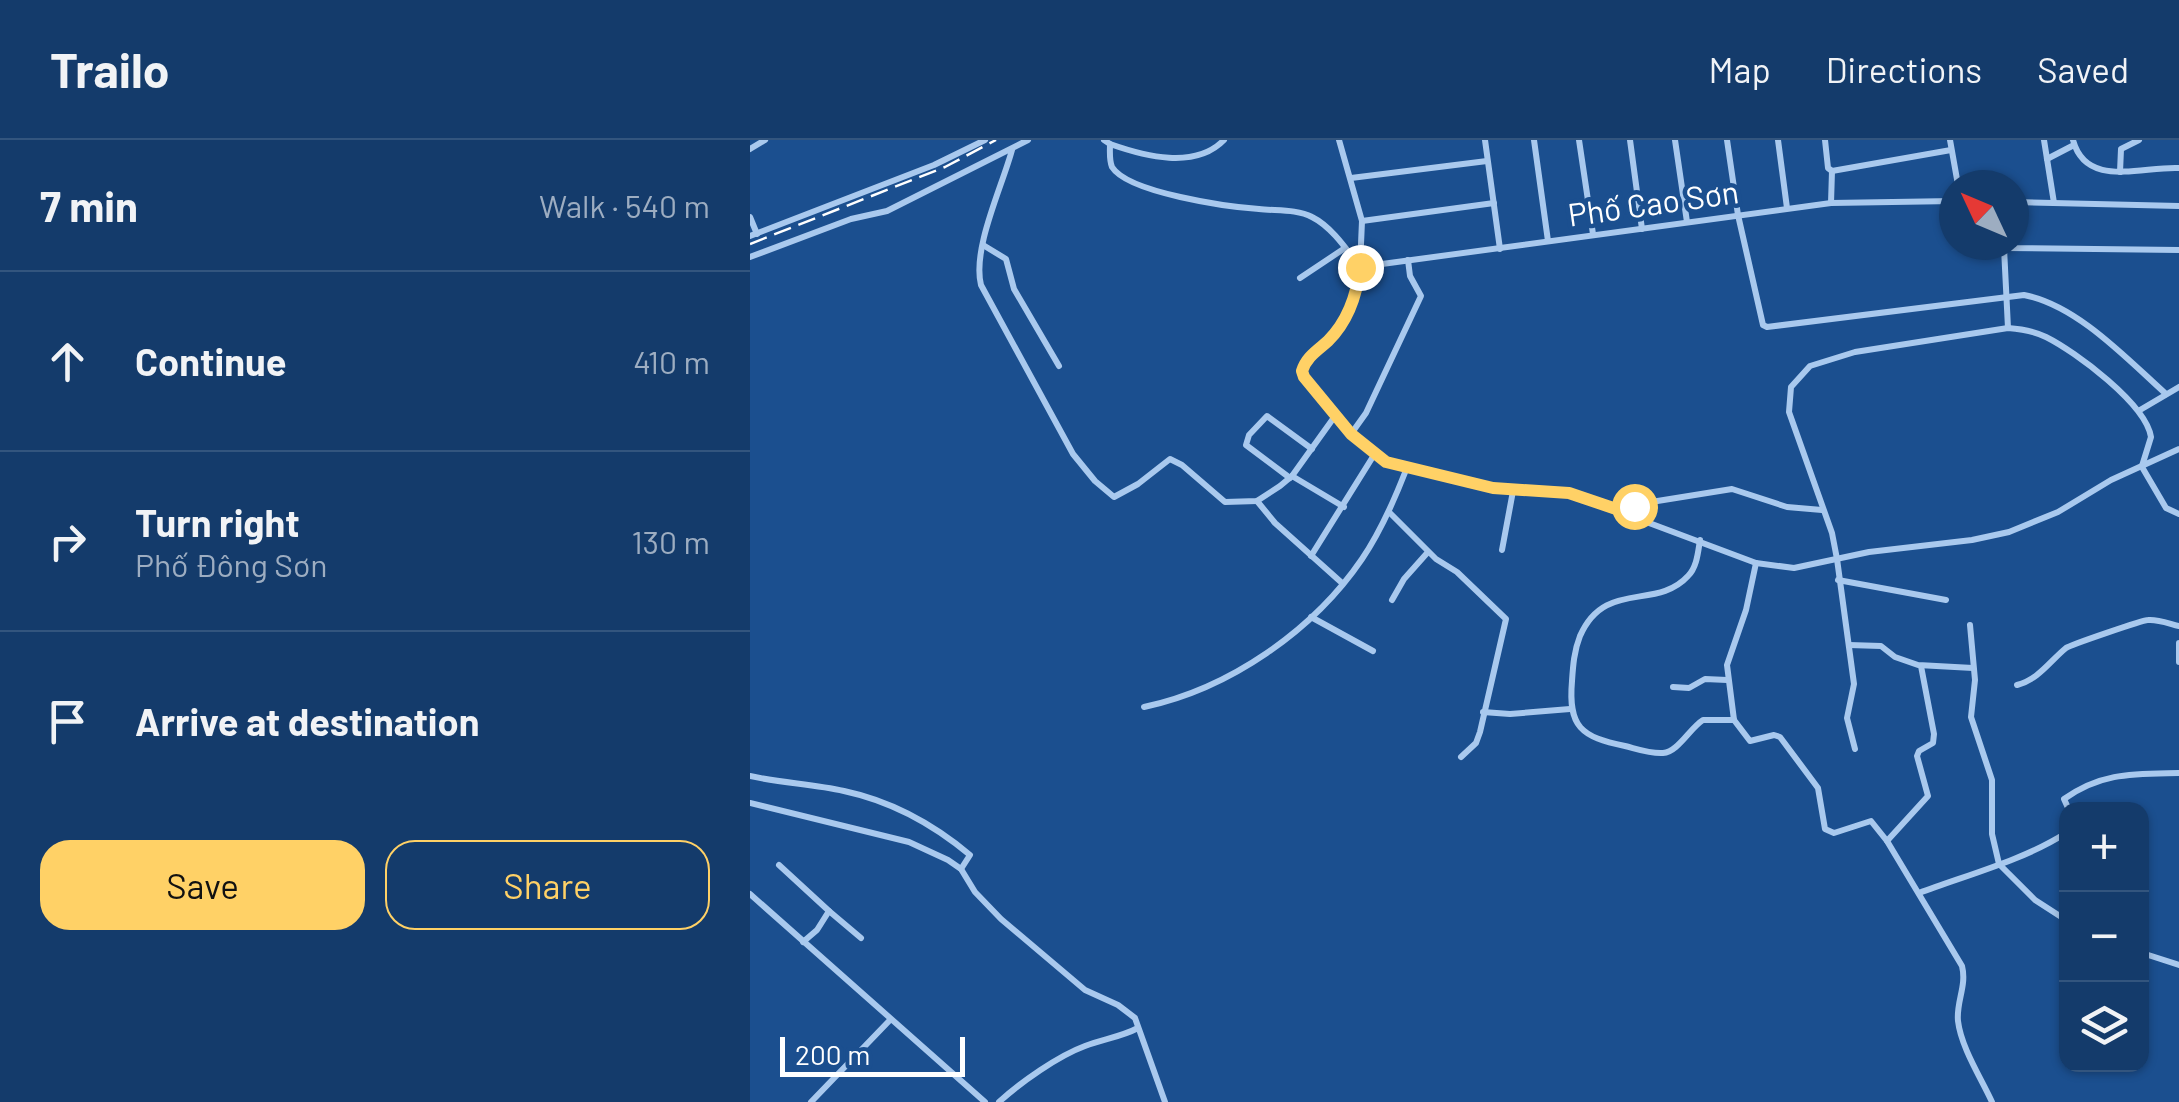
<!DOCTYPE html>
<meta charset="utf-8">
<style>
body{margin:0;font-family:Barlow,sans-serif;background:#1d4271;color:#f1f3f6}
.controls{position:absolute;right:30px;bottom:30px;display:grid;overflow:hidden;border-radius:20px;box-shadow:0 2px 8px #0004}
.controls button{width:90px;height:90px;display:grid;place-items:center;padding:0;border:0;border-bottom:2px solid #33557e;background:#143b6b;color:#f1f3f6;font:50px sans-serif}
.compass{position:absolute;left:1189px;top:30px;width:90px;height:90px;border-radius:50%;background:#143b6b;box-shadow:0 2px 8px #0004;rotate:314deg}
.scale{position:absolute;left:30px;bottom:25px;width:185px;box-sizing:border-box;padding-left:10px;border:5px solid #fff;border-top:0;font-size:28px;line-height:35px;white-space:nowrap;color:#fff;-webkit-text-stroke:8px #1b4f8f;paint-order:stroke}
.stop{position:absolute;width:30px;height:30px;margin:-22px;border:8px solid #ffd166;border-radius:50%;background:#fff}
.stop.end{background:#ffd166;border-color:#fff;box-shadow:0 2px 10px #0008}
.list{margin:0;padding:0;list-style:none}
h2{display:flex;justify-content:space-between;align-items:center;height:130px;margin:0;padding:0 40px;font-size:42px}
h2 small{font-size:32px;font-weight:400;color:#9dadc1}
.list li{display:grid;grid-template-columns:65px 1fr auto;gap:30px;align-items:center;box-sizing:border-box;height:180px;padding:0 40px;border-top:2px solid #33557e}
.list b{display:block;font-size:38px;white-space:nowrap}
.list p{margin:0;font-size:32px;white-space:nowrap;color:#9dadc1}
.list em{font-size:32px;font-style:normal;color:#9dadc1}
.actions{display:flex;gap:20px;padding:30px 40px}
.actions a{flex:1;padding:22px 0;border:2px solid #ffd166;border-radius:30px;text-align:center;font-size:35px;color:#ffd166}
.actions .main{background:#ffd166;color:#111}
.icon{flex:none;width:55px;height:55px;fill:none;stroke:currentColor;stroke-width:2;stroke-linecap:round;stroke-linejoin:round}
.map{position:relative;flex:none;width:1429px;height:962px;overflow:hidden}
header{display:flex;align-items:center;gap:60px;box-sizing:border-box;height:140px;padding:0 50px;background:#143b6b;border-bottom:2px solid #33557e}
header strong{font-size:48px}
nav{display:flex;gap:55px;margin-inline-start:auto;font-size:35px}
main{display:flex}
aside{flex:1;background:#143b6b}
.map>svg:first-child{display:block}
</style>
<header>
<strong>Trailo</strong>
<nav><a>Map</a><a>Directions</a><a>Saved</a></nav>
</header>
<main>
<aside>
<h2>7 min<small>Walk · 540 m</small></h2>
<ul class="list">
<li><svg class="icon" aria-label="ahead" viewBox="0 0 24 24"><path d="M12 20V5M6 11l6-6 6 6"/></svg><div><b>Continue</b></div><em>410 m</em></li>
<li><svg class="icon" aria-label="right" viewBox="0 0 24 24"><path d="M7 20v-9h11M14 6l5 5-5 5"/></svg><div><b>Turn right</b><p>Phố Đông Sơn</p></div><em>130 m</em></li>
<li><svg class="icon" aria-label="arrive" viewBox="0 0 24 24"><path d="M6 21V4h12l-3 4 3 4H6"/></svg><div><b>Arrive at destination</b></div></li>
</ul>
<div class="actions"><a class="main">Save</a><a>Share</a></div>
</aside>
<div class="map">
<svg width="1429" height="962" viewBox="0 0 1429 962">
<rect width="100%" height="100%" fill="#1b4f8f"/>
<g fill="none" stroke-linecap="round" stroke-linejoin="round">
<g stroke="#a9c9ee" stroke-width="6">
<path d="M 354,0 L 360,4 C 360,11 359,20 362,27 C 378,53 479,67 509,69 C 526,71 547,69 562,77 C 582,87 597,110 610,127 C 605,181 585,187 554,224 L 554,237 L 585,276 L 624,314 L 642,325 L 743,348 L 819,353 L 1006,423 L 1044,428 L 1119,412 L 1222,400 L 1259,392 L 1308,372 L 1361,340 L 1429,309"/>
<path d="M 589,0 L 612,81 L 610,127 L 1081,63 L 1204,61"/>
<path d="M 735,0 L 750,109"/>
<path d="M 784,0 L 798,101"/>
<path d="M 829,0 L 843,94"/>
<path d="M 880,0 L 892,89"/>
<path d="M 925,0 L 937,82"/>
<path d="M 977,0 L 988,75 L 1013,185 L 1017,187 L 1274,155 C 1327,165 1377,219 1416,254"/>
<path d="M 1028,0 L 1037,68"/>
<path d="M 1075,0 L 1078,28 L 1082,31 L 1081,63"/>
<path d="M 1200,0 L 1208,45"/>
<path d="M 1294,0 L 1304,63"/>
<path d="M 1323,0 C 1336,49 1392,26 1429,28"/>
<path d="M 360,4 C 394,16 445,30 474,0"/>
<path d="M 0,9 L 15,0"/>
<path d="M 262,10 C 252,47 222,109 231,145 L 323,314 L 345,341 L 364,357 L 388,344 L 420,319 L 432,325 L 475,362 L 507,361 L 530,346 L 542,336 L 585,276"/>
<path d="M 1297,19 L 1324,5"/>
<path d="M 1082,31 L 1201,10"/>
<path d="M 1370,32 L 1371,9 L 1389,0"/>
<path d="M 601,38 L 737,21"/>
<path d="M 1264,62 L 1429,66"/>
<path d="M 0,77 L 7,94"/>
<path d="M 612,81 L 744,63"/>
<path d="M 0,96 L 184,25 L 235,0"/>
<path d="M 233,105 L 256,119 L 264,149 L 309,226"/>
<path d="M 1229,105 L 1254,108 L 1429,110"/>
<path d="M 1254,108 L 1258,188"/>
<path d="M 0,117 L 101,79 L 137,71 L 278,0"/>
<path d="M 550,138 L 595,108"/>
<path d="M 1390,270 L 1429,247"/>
<path d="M 601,294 L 616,273 L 671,156 L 660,136 L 658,120"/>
<path d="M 1392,327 L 1416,368 L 1429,374"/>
<path d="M 542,336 L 594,367"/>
<path d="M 540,338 L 496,305 L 499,295 L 517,276 L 562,309"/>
<path d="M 507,361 L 525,383 L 592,443"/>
<path d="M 872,371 L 895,363 L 982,349 L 1037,367 L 1072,370"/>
<path d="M 639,372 L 686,419 L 707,432 L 756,479 L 730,592 L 726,603 L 711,617"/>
<path d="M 950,400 C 948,412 947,427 938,436 C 906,471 855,439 830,496 C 824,511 823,526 822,541 C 818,587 831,597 875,606 C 887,609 901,614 913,613 C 928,612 940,588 953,580 L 984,580"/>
<path d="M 752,410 L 763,351"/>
<path d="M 561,416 L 624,315"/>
<path d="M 1006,423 L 996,470 L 977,525 L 984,580 L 1000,601 L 1024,595 L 1030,597 L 1068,648 L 1075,689 L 1084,693 L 1121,681 L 1137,701 L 1212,826 C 1217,846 1206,862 1208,881 C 1211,907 1231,938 1242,962"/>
<path d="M 1088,440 L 1196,460"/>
<path d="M 642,460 L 654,439 L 678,412"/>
<path d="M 561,477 L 623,511"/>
<path d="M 1220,485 L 1225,540 L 1221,577 L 1242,640 L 1242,694 L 1249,724 L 1285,760 L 1316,780"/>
<path d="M 1429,503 L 1429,522"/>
<path d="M 1099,505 L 1131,506 L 1145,517 L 1168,525 L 1223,528"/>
<path d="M 1267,545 C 1289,539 1299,522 1316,508 C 1320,505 1393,480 1398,480 C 1408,479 1420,484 1429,486"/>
<path d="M 923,547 L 939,548 L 955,539 L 977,540"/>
<path d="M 394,567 C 479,549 563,491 612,419 C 631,391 644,361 656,330"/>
<path d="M 733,572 L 760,574 L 820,569"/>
<path d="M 1105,609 L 1097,578 L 1104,544 L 1087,419 L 1082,393 L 1039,272 L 1041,247 L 1060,226 L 1105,212 L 1258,188 C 1272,189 1284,191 1296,197 C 1326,212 1396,264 1401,297 L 1392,326"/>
<path d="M 0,636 C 31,643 63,644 94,651 C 141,661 183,684 220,715 L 211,729"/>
<path d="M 0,663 L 159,702 L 198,720 L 211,729 L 225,752 L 251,779 L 335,850 L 368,865 L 385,878 L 415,962"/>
<path d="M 1319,670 L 1314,659 C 1352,632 1384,634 1429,633"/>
<path d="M 1137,701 L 1178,656 L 1167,616 L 1169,611 L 1183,603 L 1184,594 L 1171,526"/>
<path d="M 29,725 L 79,771"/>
<path d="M 1169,753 C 1217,735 1274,720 1316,693"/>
<path d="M 0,754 L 235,962"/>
<path d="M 53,802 L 67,790 L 79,771 L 111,798"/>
<path d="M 1392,813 L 1429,825"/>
<path d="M 61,962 L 140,880"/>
<path d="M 249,962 C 271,942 308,916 335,906 C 353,899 371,897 388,888"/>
</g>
<path stroke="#fff" stroke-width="2.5" stroke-dasharray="18 8" stroke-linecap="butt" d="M 0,104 L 195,27 L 246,0"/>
</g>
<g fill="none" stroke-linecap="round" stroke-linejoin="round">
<path stroke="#ffd166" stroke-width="12" d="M 610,127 C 607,155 598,181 578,201 C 568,210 556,217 552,231 L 554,237 L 601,294 L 636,322 L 743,348 L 819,353 L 872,371 L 884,366"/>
</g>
<g text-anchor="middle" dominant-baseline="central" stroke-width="9" stroke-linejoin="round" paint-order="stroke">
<g font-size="32" fill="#fff" stroke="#1b4f8f">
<text transform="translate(903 62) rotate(-8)">Phố Cao Sơn</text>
</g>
</g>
</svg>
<div class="controls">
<button>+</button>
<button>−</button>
<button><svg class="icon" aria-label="layers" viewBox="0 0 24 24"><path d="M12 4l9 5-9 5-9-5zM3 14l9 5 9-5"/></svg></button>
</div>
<svg class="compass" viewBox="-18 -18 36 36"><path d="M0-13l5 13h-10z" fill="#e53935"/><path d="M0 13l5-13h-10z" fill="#9dadc1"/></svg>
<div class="scale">200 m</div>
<div class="stop" style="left:884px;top:366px"></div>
<div class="stop end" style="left:610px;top:127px"></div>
</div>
</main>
